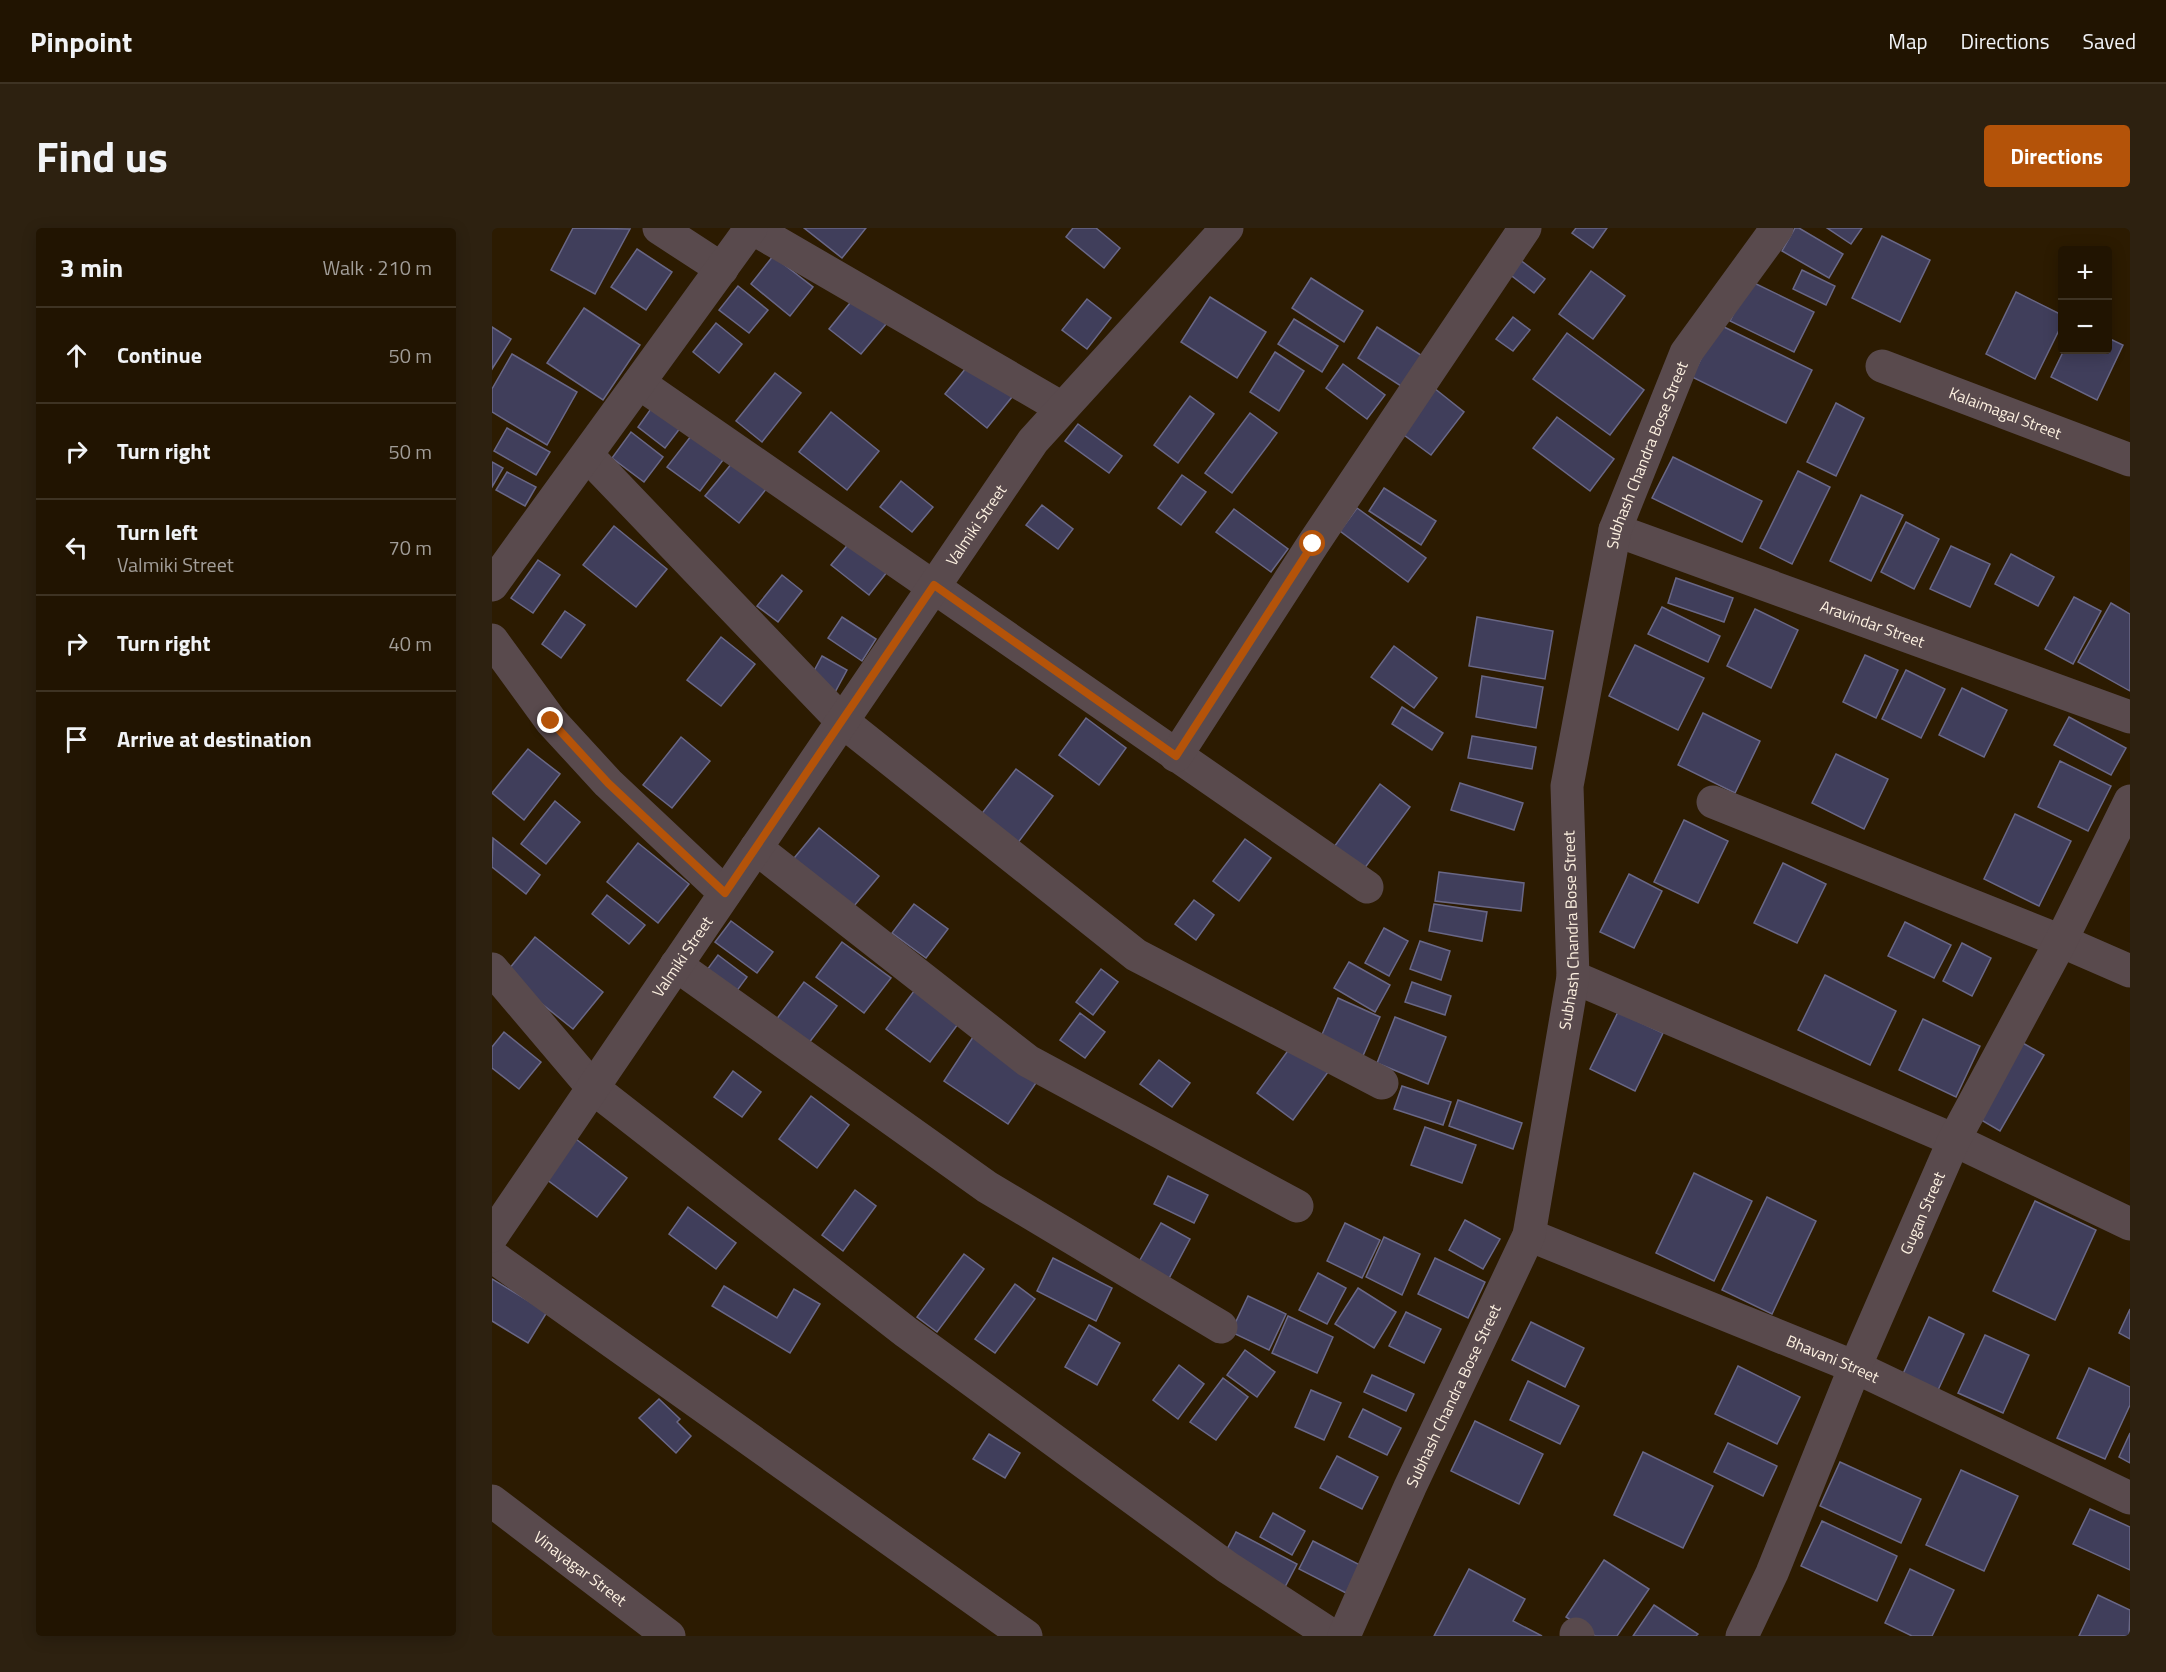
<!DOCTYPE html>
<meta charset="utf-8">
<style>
body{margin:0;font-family:"Titillium Web",sans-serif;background:#2d2110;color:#f1f3f6}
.controls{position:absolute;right:18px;top:18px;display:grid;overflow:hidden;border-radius:6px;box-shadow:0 3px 15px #0003}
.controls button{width:54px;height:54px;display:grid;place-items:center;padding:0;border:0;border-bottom:2px solid #3e3323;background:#211401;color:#f1f3f6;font:30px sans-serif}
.stop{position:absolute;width:18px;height:18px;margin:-14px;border:4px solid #b45309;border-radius:50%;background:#fff}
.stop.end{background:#b45309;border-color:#fff;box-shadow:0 2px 6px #0008}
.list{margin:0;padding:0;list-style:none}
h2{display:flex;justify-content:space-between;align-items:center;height:78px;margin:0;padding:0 24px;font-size:26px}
h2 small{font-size:20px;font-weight:400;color:#a29e99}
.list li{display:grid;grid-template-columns:39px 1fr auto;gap:18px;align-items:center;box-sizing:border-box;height:96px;padding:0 24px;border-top:2px solid #3e3323}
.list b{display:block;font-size:22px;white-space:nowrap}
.list p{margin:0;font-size:20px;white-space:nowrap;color:#a29e99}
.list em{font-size:20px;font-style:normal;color:#a29e99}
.icon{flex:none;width:33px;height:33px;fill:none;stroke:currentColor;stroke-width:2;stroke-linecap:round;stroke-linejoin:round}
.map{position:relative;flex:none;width:1638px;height:1408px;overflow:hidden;border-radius:6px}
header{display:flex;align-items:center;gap:36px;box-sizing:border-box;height:84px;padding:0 30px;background:#211401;border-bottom:2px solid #3e3323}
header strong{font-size:28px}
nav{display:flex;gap:33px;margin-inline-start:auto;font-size:21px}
.intro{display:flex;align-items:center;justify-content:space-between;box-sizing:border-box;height:144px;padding:0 36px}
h1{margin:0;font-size:42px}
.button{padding:15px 27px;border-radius:6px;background:#b45309;color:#fff;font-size:21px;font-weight:700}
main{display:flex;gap:36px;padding:0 36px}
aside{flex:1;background:#211401;border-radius:6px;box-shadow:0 3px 15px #0003}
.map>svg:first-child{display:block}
</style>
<header>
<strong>Pinpoint</strong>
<nav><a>Map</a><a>Directions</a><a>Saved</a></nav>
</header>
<div class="intro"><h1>Find us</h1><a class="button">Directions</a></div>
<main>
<aside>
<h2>3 min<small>Walk · 210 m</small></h2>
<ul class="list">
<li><svg class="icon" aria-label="ahead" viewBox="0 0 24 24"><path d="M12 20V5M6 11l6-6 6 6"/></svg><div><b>Continue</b></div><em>50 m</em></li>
<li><svg class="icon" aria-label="right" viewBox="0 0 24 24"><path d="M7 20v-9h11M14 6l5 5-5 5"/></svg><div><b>Turn right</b></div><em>50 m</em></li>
<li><svg class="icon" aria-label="left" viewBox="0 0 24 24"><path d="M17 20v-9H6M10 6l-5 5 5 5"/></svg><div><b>Turn left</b><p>Valmiki Street</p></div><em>70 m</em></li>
<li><svg class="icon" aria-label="right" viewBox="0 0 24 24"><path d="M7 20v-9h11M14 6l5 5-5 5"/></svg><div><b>Turn right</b></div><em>40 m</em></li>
<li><svg class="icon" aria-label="arrive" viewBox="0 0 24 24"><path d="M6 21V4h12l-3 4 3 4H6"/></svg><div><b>Arrive at destination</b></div></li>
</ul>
</aside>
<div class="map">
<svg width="1638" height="1408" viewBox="0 0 1638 1408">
<rect width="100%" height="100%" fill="#2c1b01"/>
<g fill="#403e5b" stroke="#696786" stroke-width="1.5">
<path d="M 81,0 L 138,1 L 103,66 L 59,42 Z"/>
<path d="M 312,0 L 374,0 L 350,30 Z"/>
<path d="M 581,0 L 604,0 L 628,20 L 612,40 L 574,9 Z"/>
<path d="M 1084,0 L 1115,0 L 1101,20 L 1080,5 Z"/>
<path d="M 1303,0 L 1307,0 L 1351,26 L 1337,50 L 1290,23 Z"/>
<path d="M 1335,0 L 1370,0 L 1359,16 Z"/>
<path d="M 1390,8 L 1438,32 L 1408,94 L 1360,70 Z"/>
<path d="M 145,21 L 180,44 L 154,82 L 119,59 Z"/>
<path d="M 281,28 L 321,59 L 298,88 L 259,56 Z"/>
<path d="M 1027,31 L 1053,51 L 1042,65 L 1016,45 Z"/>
<path d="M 1310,42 L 1343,58 L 1334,77 L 1301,61 Z"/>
<path d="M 1099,43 L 1133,68 L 1101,111 L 1067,86 Z"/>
<path d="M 819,50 L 871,83 L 852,114 L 800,80 Z"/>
<path d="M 1258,53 L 1322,84 L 1302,124 L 1238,93 Z"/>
<path d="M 246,58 L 276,82 L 257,105 L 227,82 Z"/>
<path d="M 1524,64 L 1570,87 L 1570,96 L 1543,151 L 1494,126 Z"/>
<path d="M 718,69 L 774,104 L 745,150 L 689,114 Z"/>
<path d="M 362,70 L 394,96 L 369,126 L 337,101 Z"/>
<path d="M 595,71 L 619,90 L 595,121 L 570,102 Z"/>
<path d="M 92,80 L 148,117 L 111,172 L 55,135 Z"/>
<path d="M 1021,89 L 1038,102 L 1021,123 L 1004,111 Z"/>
<path d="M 802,91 L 846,118 L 830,144 L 786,116 Z"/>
<path d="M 224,95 L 250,116 L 227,145 L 201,124 Z"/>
<path d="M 1226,96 L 1320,142 L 1294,195 L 1200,149 Z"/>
<path d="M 0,99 L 19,111 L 0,141 Z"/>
<path d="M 885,99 L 935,131 L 915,162 L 866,130 Z"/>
<path d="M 1075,105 L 1152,162 L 1118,207 L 1041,151 Z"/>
<path d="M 1616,110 L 1631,117 L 1605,172 L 1559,149 L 1572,122 L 1616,122 Z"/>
<path d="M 783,124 L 812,143 L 787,183 L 758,164 Z"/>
<path d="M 20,126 L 85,164 L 55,217 L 0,184 L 0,161 Z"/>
<path d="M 478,135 L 520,169 L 495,200 L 453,166 Z"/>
<path d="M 851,136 L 893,167 L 875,191 L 834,160 Z"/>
<path d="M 283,145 L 309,165 L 270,214 L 244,193 Z"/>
<path d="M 942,160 L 972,184 L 939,227 L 908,204 Z"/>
<path d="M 698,168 L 722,186 L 686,235 L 662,217 Z"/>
<path d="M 1344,175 L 1372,190 L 1344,248 L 1315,234 Z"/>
<path d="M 161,178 L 189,199 L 173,220 L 146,199 Z"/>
<path d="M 339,184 L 387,223 L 355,262 L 307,224 Z"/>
<path d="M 758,185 L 785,205 L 740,265 L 713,245 Z"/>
<path d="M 1065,189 L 1122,231 L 1098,263 L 1041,220 Z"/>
<path d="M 586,196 L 630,228 L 617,245 L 573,213 Z"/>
<path d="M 15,200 L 58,224 L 44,247 L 2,223 Z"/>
<path d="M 139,204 L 171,229 L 152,254 L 120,230 Z"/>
<path d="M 199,208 L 231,232 L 208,263 L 175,239 Z"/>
<path d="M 245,229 L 279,255 L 247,295 L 213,268 Z"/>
<path d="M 1181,229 L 1270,273 L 1250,314 L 1160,270 Z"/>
<path d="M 0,234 L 11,240 L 0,259 Z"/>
<path d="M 1306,243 L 1338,259 L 1300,336 L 1268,320 Z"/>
<path d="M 15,244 L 44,259 L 33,278 L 4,262 Z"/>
<path d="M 690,247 L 714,264 L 689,297 L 666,280 Z"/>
<path d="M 409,253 L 441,279 L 420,304 L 388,279 Z"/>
<path d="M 892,260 L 944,293 L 929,317 L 877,283 Z"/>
<path d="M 1369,267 L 1411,287 L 1379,353 L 1338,333 Z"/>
<path d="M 550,277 L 581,301 L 566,321 L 534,297 Z"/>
<path d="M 865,280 L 934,330 L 916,354 L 848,303 Z"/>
<path d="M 742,281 L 796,321 L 779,344 L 724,304 Z"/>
<path d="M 1414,294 L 1447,311 L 1422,361 L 1389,344 Z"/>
<path d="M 122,298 L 175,341 L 144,379 L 91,337 Z"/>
<path d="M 358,314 L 395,344 L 377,367 L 339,337 Z"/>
<path d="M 1459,318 L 1498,336 L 1478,379 L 1438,361 Z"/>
<path d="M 1519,326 L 1562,349 L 1546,378 L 1503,356 Z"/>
<path d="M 46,332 L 68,347 L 41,385 L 19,370 Z"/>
<path d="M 290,347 L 310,363 L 286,394 L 265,378 Z"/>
<path d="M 1184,350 L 1241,370 L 1232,394 L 1176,375 Z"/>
<path d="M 1582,369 L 1609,383 L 1581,436 L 1553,421 Z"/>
<path d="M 1619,375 L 1638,386 L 1638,463 L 1586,434 Z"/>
<path d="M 1170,379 L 1228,408 L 1216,434 L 1156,406 Z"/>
<path d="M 1263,381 L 1306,402 L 1279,460 L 1235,438 Z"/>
<path d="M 73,383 L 93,397 L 69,430 L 50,416 Z"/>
<path d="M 350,389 L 384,411 L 370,433 L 336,410 Z"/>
<path d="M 985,389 L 1061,403 L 1053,451 L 977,438 Z"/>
<path d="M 229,409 L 263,436 L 229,478 L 195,452 Z"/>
<path d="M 1143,417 L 1212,450 L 1186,502 L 1117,468 Z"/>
<path d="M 902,418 L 945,450 L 922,480 L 879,449 Z"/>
<path d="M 1373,427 L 1406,442 L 1384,490 L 1351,474 Z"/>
<path d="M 330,428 L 355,442 L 341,468 L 316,454 Z"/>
<path d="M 1414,442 L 1453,461 L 1429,510 L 1390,491 Z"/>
<path d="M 990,448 L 1051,459 L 1044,500 L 984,489 Z"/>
<path d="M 1470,460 L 1515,482 L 1492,529 L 1447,507 Z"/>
<path d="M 910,479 L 951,505 L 940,522 L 900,496 Z"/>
<path d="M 1211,485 L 1268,513 L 1243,565 L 1186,537 Z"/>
<path d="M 1577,489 L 1634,520 L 1619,547 L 1562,517 Z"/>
<path d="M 594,490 L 634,520 L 607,557 L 567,527 Z"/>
<path d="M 980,508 L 1044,519 L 1040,541 L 976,530 Z"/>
<path d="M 189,509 L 218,533 L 180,580 L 151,557 Z"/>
<path d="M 36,521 L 68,546 L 32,592 L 0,565 Z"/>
<path d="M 1344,526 L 1396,551 L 1372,601 L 1320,575 Z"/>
<path d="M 1568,533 L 1619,558 L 1596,603 L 1546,579 Z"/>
<path d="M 524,541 L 561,568 L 525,616 L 488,588 Z"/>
<path d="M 968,555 L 1031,575 L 1022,602 L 959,582 Z"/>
<path d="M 888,556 L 918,579 L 872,641 L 842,619 Z"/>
<path d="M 63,573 L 88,594 L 54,636 L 29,616 Z"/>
<path d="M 1523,586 L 1579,613 L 1547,678 L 1492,651 Z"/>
<path d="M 1192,592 L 1236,613 L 1206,675 L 1162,654 Z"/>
<path d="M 327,600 L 387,648 L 357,684 L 298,635 Z"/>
<path d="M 1,610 L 48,647 L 34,666 L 0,639 Z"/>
<path d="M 753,611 L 779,630 L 747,673 L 721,653 Z"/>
<path d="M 146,615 L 197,656 L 166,695 L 115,654 Z"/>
<path d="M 1291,635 L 1334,656 L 1305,715 L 1262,695 Z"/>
<path d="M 947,644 L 1032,655 L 1029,683 L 943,673 Z"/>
<path d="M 1137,646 L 1170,663 L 1142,720 L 1108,704 Z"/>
<path d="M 115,667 L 153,697 L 137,716 L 100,686 Z"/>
<path d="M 702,672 L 722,687 L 704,712 L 683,696 Z"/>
<path d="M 422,676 L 456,701 L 434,730 L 400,705 Z"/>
<path d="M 942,676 L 995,684 L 990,713 L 937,703 Z"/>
<path d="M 239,693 L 281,724 L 265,745 L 223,714 Z"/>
<path d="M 1413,694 L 1459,717 L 1442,750 L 1396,728 Z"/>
<path d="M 892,700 L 916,713 L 897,748 L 873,735 Z"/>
<path d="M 43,709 L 111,764 L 81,801 L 13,746 Z"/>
<path d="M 928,713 L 958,723 L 949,752 L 918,741 Z"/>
<path d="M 350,714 L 399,750 L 372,785 L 324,749 Z"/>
<path d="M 1470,715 L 1499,730 L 1480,768 L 1451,753 Z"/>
<path d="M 226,727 L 255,749 L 241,768 L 212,746 Z"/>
<path d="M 857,734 L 898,757 L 883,784 L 842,760 Z"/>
<path d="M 609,741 L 626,754 L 601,787 L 584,774 Z"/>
<path d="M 1333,747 L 1404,783 L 1378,837 L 1306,802 Z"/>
<path d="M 312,754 L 345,778 L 310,824 L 278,800 Z"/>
<path d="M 920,754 L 959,768 L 953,787 L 913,774 Z"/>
<path d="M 425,759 L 469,792 L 438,834 L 394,801 Z"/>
<path d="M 846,770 L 888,789 L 870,830 L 828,811 Z"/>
<path d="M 1126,784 L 1171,805 L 1143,863 L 1098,841 Z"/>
<path d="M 588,785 L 613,804 L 593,830 L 568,812 Z"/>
<path d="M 903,789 L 954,809 L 936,856 L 885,835 Z"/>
<path d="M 1431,791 L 1488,818 L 1464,869 L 1407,842 Z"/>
<path d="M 12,804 L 49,834 L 27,861 L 0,840 L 0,819 Z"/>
<path d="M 483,806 L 548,849 L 516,896 L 452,853 Z"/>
<path d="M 1522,810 L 1552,827 L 1508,903 L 1479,886 Z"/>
<path d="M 803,813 L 839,840 L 801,892 L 765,865 Z"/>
<path d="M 667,832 L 698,855 L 680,879 L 648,856 Z"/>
<path d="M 241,843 L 269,864 L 250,889 L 222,869 Z"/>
<path d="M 910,858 L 959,874 L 951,897 L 902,881 Z"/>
<path d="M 319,868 L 357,897 L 325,940 L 287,911 Z"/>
<path d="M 966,872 L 1030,895 L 1021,921 L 957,898 Z"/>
<path d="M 933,899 L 984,917 L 970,955 L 919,937 Z"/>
<path d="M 80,908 L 135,950 L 105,989 L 50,948 Z"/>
<path d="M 1202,945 L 1260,973 L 1222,1053 L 1164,1025 Z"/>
<path d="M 676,948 L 716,967 L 702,995 L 662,976 Z"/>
<path d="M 363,962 L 384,978 L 351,1023 L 330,1007 Z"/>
<path d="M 1275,969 L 1324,993 L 1280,1086 L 1230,1062 Z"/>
<path d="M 1543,973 L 1604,1002 L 1563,1092 L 1501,1063 Z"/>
<path d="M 196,979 L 244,1015 L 224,1041 L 177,1006 Z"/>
<path d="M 973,992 L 1008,1011 L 991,1041 L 957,1022 Z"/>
<path d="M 669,995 L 698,1011 L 674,1056 L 644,1039 Z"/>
<path d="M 853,995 L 888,1012 L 870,1050 L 835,1033 Z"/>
<path d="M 892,1009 L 928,1026 L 910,1067 L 874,1049 Z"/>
<path d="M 472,1026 L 492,1041 L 445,1104 L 425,1089 Z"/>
<path d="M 561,1030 L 620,1060 L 604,1093 L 545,1063 Z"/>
<path d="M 943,1030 L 993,1054 L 976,1090 L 926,1066 Z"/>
<path d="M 826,1045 L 854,1060 L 835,1096 L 807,1082 Z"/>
<path d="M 0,1051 L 55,1084 L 36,1115 L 0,1093 Z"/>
<path d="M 523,1056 L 543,1071 L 503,1125 L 483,1111 Z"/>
<path d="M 232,1058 L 285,1090 L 302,1061 L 328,1076 L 298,1125 L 220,1078 Z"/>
<path d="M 866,1060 L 904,1084 L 882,1120 L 843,1096 Z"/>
<path d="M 756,1068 L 794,1086 L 777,1122 L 739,1104 Z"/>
<path d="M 1638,1081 L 1638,1111 L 1627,1105 Z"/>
<path d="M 914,1084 L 949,1101 L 932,1135 L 897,1118 Z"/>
<path d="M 796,1088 L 841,1109 L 825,1145 L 780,1125 Z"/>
<path d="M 1437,1089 L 1472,1106 L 1446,1162 L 1411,1146 Z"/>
<path d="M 1039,1094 L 1092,1120 L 1073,1159 L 1020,1132 Z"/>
<path d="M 597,1097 L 628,1115 L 605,1157 L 573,1139 Z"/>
<path d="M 1493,1107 L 1537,1127 L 1511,1185 L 1466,1165 Z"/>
<path d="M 753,1122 L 783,1144 L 765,1169 L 735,1147 Z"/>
<path d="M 687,1137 L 712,1156 L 686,1191 L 661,1172 Z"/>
<path d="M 1246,1138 L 1308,1169 L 1285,1216 L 1223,1186 Z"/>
<path d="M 1597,1140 L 1638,1159 L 1638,1177 L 1613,1231 L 1565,1210 Z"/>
<path d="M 880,1147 L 922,1166 L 914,1183 L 872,1164 Z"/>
<path d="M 731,1150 L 756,1169 L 724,1212 L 698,1194 Z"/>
<path d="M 1036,1153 L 1087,1178 L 1068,1216 L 1018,1192 Z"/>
<path d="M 819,1162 L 849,1175 L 832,1212 L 803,1199 Z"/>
<path d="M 167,1171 L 188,1191 L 185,1194 L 199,1208 L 184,1225 L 147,1190 Z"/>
<path d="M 871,1181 L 909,1200 L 895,1227 L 857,1209 Z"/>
<path d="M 983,1193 L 1051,1226 L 1027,1276 L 959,1243 Z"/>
<path d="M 1638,1205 L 1638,1235 L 1627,1229 Z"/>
<path d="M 497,1206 L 528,1225 L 513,1250 L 481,1231 Z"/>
<path d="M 1236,1215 L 1285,1238 L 1271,1268 L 1222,1244 Z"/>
<path d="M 1151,1224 L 1221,1258 L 1191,1320 L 1122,1287 Z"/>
<path d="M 845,1228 L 886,1249 L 870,1281 L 828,1260 Z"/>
<path d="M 1348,1234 L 1429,1271 L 1409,1315 L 1328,1278 Z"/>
<path d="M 1469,1242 L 1526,1268 L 1492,1343 L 1434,1317 Z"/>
<path d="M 1598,1281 L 1638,1299 L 1638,1342 L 1581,1316 Z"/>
<path d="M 781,1285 L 813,1303 L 800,1327 L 768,1309 Z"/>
<path d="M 1330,1293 L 1405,1328 L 1385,1373 L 1309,1338 Z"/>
<path d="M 744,1304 L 805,1336 L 793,1359 L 732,1327 Z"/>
<path d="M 821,1313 L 868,1337 L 854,1365 L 807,1341 Z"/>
<path d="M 1112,1332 L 1157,1361 L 1125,1408 L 1103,1408 L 1074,1389 Z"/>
<path d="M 977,1341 L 1033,1371 L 1021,1393 L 1050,1408 L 942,1408 Z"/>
<path d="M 1418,1341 L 1462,1362 L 1440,1408 L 1420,1408 L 1393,1395 Z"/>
<path d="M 1606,1367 L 1638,1382 L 1637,1408 L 1587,1408 Z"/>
<path d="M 1162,1377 L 1206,1406 L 1204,1408 L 1141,1408 Z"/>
</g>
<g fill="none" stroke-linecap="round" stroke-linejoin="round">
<g stroke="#594a4d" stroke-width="33">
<path d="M 167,0 L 230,41"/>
<path d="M 260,0 L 570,180"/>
<path id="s1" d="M 1390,138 L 1638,232"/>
<path d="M 147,155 L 875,659"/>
<path d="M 95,227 L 350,493 L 644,727 L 890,855"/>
<path id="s2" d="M 1123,302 L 1638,489"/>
<path d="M 0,357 L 259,0"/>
<path d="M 0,412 L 59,493 L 116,555 L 233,665"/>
<path d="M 684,528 L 821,316 L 1033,0"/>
<path d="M 1221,574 L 1569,713 L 1638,743"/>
<path d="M 264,620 L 536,833 L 805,978"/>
<path d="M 184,737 L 495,959 L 729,1099"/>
<path d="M 0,741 L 101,860 L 414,1104 L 735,1339 L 841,1408"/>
<path d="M 1081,749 L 1462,912 L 1638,996"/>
<path id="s3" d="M 1037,1007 L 1363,1139 L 1638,1270"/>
<path d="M 0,1028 L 534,1408"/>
<path id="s4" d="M 0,1273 L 177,1408"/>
<path d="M 1084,1406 L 1086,1408"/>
<path id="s5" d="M 1250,1408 L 1280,1345 L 1363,1139 L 1462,912 L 1569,713 L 1638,573"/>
</g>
<g stroke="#594a4d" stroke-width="33">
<path id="s6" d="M 0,1008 L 541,213 L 735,0"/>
<path id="s7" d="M 852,1408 L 918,1259 L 1037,1007 L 1081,749 L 1075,558 L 1123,302 L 1194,125 L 1285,0"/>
</g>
</g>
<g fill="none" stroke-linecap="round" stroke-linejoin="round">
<path stroke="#b45309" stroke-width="8" d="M 59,493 L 116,555 L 233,665 L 442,357 L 684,528 L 821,316"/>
</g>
<g text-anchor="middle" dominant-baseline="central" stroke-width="5" stroke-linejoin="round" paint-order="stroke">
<g font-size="16" fill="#fdf1e1" stroke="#2c1b01">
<text stroke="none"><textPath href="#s1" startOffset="132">Kalaimagal Street</textPath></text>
<text stroke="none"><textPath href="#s7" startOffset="1236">Subhash Chandra Bose Street</textPath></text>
<text stroke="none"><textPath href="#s6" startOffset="860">Valmiki Street</textPath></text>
<text stroke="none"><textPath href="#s2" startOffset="274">Aravindar Street</textPath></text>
<text stroke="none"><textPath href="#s7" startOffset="750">Subhash Chandra Bose Street</textPath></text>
<text stroke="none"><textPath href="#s6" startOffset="338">Valmiki Street</textPath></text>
<text stroke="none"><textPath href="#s5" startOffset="460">Gugan Street</textPath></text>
<text stroke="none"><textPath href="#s3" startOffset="328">Bhavani Street</textPath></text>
<text stroke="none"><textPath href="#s7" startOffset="264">Subhash Chandra Bose Street</textPath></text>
<text stroke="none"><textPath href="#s4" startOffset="111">Vinayagar Street</textPath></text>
</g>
</g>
</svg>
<div class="controls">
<button>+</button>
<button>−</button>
</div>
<div class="stop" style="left:821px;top:316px"></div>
<div class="stop end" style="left:59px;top:493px"></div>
</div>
</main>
